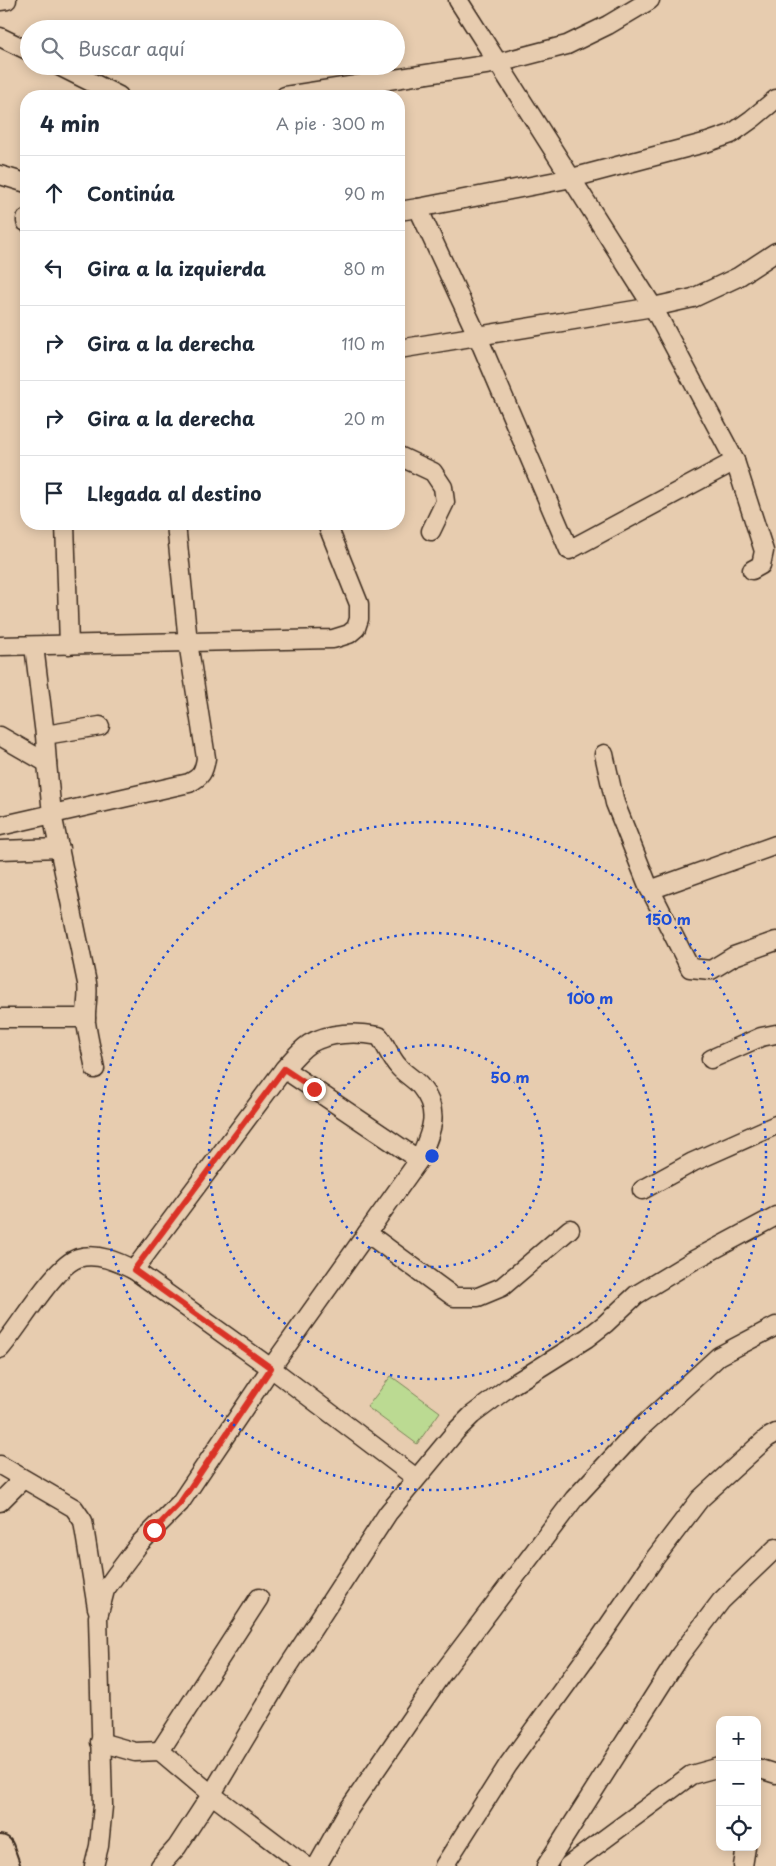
<!DOCTYPE html>
<html lang="es">
<meta charset="utf-8">
<style>
body{margin:0;font-family:"Playpen Sans",sans-serif;background:#f6f6f7;color:#1f2937}
.controls{position:absolute;right:15px;bottom:15px;display:grid;overflow:hidden;border-radius:10px;box-shadow:0 2px 12px #0003}
.controls button{width:45px;height:45px;display:grid;place-items:center;padding:0;border:0;border-bottom:1px solid #e0e1e3;background:#fff;color:#1f2937;font:25px sans-serif}
.stop{position:absolute;width:15px;height:15px;margin:-11px;border:4px solid #d93025;border-radius:50%;background:#fff}
.stop.end{background:#d93025;border-color:#fff;box-shadow:0 1px 5px #0008}
.list{margin:0;padding:0;list-style:none}
h2{display:flex;justify-content:space-between;align-items:center;height:65px;margin:0;padding:0 20px;font-size:21px}
h2 small{font-size:16px;font-weight:400;color:#747a83}
.list li{display:grid;grid-template-columns:32px 1fr auto;gap:15px;align-items:center;box-sizing:border-box;height:75px;padding:0 20px;border-top:1px solid #e0e1e3}
.list b{display:block;font-size:19px;white-space:nowrap}
.list em{font-size:16px;font-style:normal;color:#747a83}
.icon{flex:none;width:28px;height:28px;fill:none;stroke:currentColor;stroke-width:2;stroke-linecap:round;stroke-linejoin:round}
.map{position:relative;flex:none;width:776px;height:1866px;overflow:hidden}
.search{position:absolute;background:#fff;box-shadow:0 2px 12px #0003;left:20px;top:20px;width:385px;height:55px;display:flex;align-items:center;gap:12px;box-sizing:border-box;padding:0 18px;border-radius:28px;color:#747a83;font-size:19px}
.panel{position:absolute;background:#fff;box-shadow:0 2px 12px #0003;left:20px;top:90px;width:385px;height:440px;border-radius:20px}
.map>svg:first-child{display:block}
</style>
<div class="map">
<svg width="776" height="1866" viewBox="0 0 776 1866">
<rect width="100%" height="100%" fill="#e7ccaf"/>
<filter id="ink" filterUnits="userSpaceOnUse"><feTurbulence type="fractalNoise" baseFrequency=".02" numOctaves="2"/><feDisplacementMap in="SourceGraphic" scale="10" xChannelSelector="R" yChannelSelector="G"/><feConvolveMatrix kernelMatrix="1 2 1 2 8 2 1 2 1" color-interpolation-filters="sRGB"/></filter>
<g filter="url(#ink)">
<path fill="#bbda92" stroke="#7b8258" d="M 391,1376 L 440,1412 L 417,1444 L 367,1407 Z"/>
<g fill="none" stroke-linecap="round" stroke-linejoin="round">
<defs>
<g id="minor">
<path d="M 458,0 L 653,307 L 735,461 L 764,551 L 761,565 L 752,570"/>
<path d="M 0,1 L 7,0"/>
<path d="M 0,37 L 29,51"/>
<path d="M 59,66 L 119,96"/>
<path d="M 285,96 L 498,63 L 567,45 L 608,25 L 650,0"/>
<path d="M 0,175 L 26,183"/>
<path d="M 418,208 L 478,337 L 569,550 L 735,461"/>
<path d="M 399,211 L 418,208 L 572,178 L 708,142 L 731,134 L 752,119 L 776,99"/>
<path d="M 26,219 L 26,222"/>
<path d="M 399,349 L 653,307 L 693,298 L 738,277 L 776,252"/>
<path d="M 399,456 L 433,472 L 443,487 L 445,502 L 431,531"/>
<path d="M 65,524 L 69,645"/>
<path d="M 0,646 L 333,639 L 349,634 L 356,628 L 359,619 L 359,604 L 327,524"/>
<path d="M 45,735 L 100,726"/>
<path d="M 0,736 L 47,763 L 45,735 L 34,646"/>
<path d="M 604,754 L 615,803 L 647,883 L 690,968 L 711,970 L 734,956 L 776,941"/>
<path d="M 47,763 L 52,814 L 87,983 C 89,997 85,1009 86,1022 C 88,1038 92,1053 95,1069"/>
<path d="M 0,826 L 189,783 C 201,777 204,772 206,758 L 188,642 L 176,524"/>
<path d="M 0,850 L 60,848"/>
<path d="M 650,890 L 776,845"/>
<path d="M 0,1018 L 86,1018"/>
<path d="M 711,1059 L 761,1037 L 776,1034"/>
<path d="M 284,1069 L 419,1160"/>
<path d="M 642,1190 L 693,1162 L 776,1125"/>
<path d="M 367,1233 L 454,1297 L 478,1297 L 502,1287 L 570,1229"/>
<path d="M 0,1349 C 19,1328 54,1266 78,1258 C 97,1252 118,1262 134,1270 L 271,1368 L 416,1478"/>
<path d="M 0,1465 L 74,1508 L 83,1521 L 97,1608"/>
<path d="M 0,1502 L 23,1479"/>
<path d="M 100,1742 L 135,1752 L 160,1751 L 211,1794 L 306,1866"/>
<path d="M 160,1751 L 259,1598"/>
<path d="M 757,1768 L 776,1774"/>
<path d="M 94,1866 L 99,1846 L 103,1806 L 98,1617 L 105,1590 L 115,1576 L 140,1543 L 180,1503 L 271,1368 L 419,1160 C 430,1134 442,1113 421,1087 C 415,1079 404,1074 398,1066 C 390,1057 386,1045 379,1036 C 357,1032 329,1032 309,1044 C 300,1050 291,1061 284,1069 L 134,1270"/>
<path d="M 160,1866 L 177,1847 L 213,1792 L 284,1673 L 388,1513 L 456,1431 L 472,1415 L 509,1387 L 587,1338 L 605,1324 L 636,1295 L 694,1260 L 776,1216"/>
<path d="M 317,1866 L 349,1809 L 441,1675 L 574,1499 L 639,1429 L 719,1356 L 776,1326"/>
<path d="M 444,1866 L 508,1765 L 600,1638 L 655,1558 L 700,1499 L 767,1438 L 776,1433"/>
<path d="M 546,1866 L 680,1655 L 721,1601 L 776,1548"/>
<path d="M 568,1866 L 691,1775 L 720,1767"/>
<path d="M 743,1866 L 746,1847"/>
</g>
<path id="highway" d="M 0,1849 L 6,1866"/>
</defs>
<use href="#minor" stroke="#3b2a1e" stroke-width="21"/>
<use href="#highway" stroke="#3b2a1e" stroke-width="30"/>
<use href="#minor" stroke="#e7ccaf" stroke-width="18"/>
<use href="#highway" stroke="#e7ccaf" stroke-width="26"/>
</g>
</g>
<g fill="none" stroke-linecap="round" stroke-linejoin="round" filter="url(#ink)">
<path stroke="#d93025" stroke-width="6" d="M 154,1530 L 180,1503 L 271,1368 L 134,1270 L 284,1069 L 314,1089"/>
</g>
<g fill="none" stroke="#1d4ed8" stroke-width="2.5" stroke-dasharray="2.5 5">
<circle cx="432" cy="1156" r="111"/>
<circle cx="432" cy="1156" r="223"/>
<circle cx="432" cy="1156" r="334"/>
</g>
<circle cx="432" cy="1156" r="8" fill="#1d4ed8" stroke="#e7ccaf" stroke-width="2.5"/>
<g font-size="15" text-anchor="middle" font-weight="bold" fill="#1d4ed8" stroke="#e7ccaf" stroke-width="4" stroke-linejoin="round" paint-order="stroke">
<text x="668" y="925">150 m</text>
<text x="590" y="1004">100 m</text>
<text x="510" y="1083">50 m</text>
</g>
</svg>
<div class="controls">
<button>+</button>
<button>−</button>
<button><svg class="icon" aria-label="locate" viewBox="0 0 24 24"><circle cx="12" cy="12" r="6"/><path d="M12 2v4M12 18v4M2 12h4M18 12h4"/></svg></button>
</div>
<div class="stop" style="left:154px;top:1530px"></div>
<div class="stop end" style="left:314px;top:1089px"></div>
<div class="search"><svg class="icon" aria-label="search" viewBox="0 0 24 24"><circle cx="10" cy="10" r="6"/><path d="M15 15l6 6"/></svg>Buscar aquí</div>
<section class="panel">
<h2>4 min<small>A pie · 300 m</small></h2>
<ul class="list">
<li><svg class="icon" aria-label="ahead" viewBox="0 0 24 24"><path d="M12 20V5M6 11l6-6 6 6"/></svg><div><b>Continúa</b></div><em>90 m</em></li>
<li><svg class="icon" aria-label="left" viewBox="0 0 24 24"><path d="M17 20v-9H6M10 6l-5 5 5 5"/></svg><div><b>Gira a la izquierda</b></div><em>80 m</em></li>
<li><svg class="icon" aria-label="right" viewBox="0 0 24 24"><path d="M7 20v-9h11M14 6l5 5-5 5"/></svg><div><b>Gira a la derecha</b></div><em>110 m</em></li>
<li><svg class="icon" aria-label="right" viewBox="0 0 24 24"><path d="M7 20v-9h11M14 6l5 5-5 5"/></svg><div><b>Gira a la derecha</b></div><em>20 m</em></li>
<li><svg class="icon" aria-label="arrive" viewBox="0 0 24 24"><path d="M6 21V4h12l-3 4 3 4H6"/></svg><div><b>Llegada al destino</b></div></li>
</ul>
</section>
</div>
